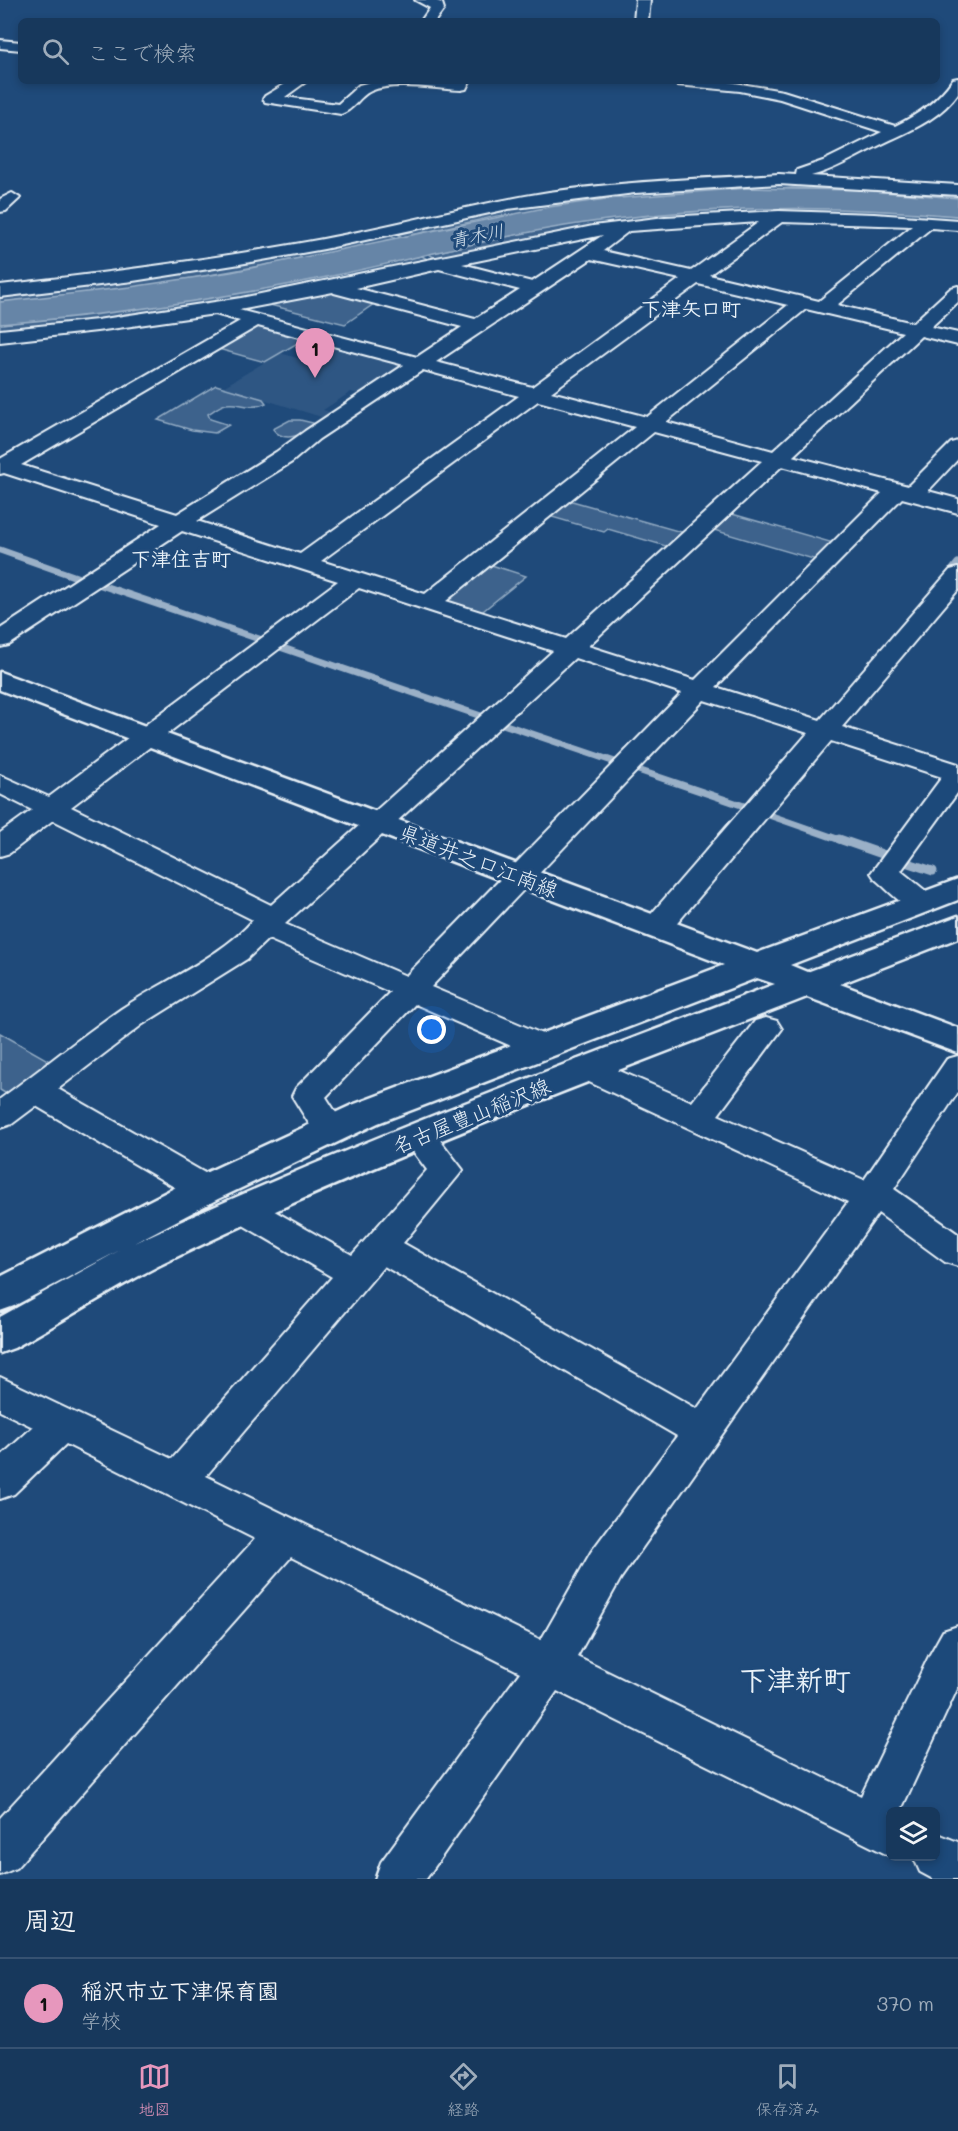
<!DOCTYPE html>
<html lang="ja">
<meta charset="utf-8">
<style>
body{margin:0;font-family:Mali,"Klee One",sans-serif;background:#203f62;color:#f1f3f6}
.controls{position:absolute;right:18px;bottom:18px;display:grid;overflow:hidden;border-radius:9px;box-shadow:0 3px 9px #0003}
.controls button{width:54px;height:54px;display:grid;place-items:center;padding:0;border:0;border-bottom:2px solid #365272;background:#17385c;color:#f1f3f6;font:30px sans-serif}
.you{position:absolute;left:432px;top:1030px;width:21px;height:21px;margin:-15px;border:4px solid #fff;border-radius:50%;background:#1a73e8;box-shadow:0 0 0 9px #1a73e833}
.badge{display:grid;place-items:center;width:39px;height:39px;border-radius:50%;background:#e797bd;color:#111;font-size:20px;font-weight:700}
.pin{position:absolute;translate:-50% -50px;filter:drop-shadow(0 2px 3px #0008)}
.pin::after{content:'';position:absolute;top:32px;width:21px;height:18px;background:inherit;clip-path:polygon(0 0,100% 0,50% 100%)}
.list{margin:0;padding:0;list-style:none}
h2{display:flex;justify-content:space-between;align-items:center;height:78px;margin:0;padding:0 24px;font-size:26px}
h2 small{font-size:20px;font-weight:400;color:#9eacbb}
.list li{display:grid;grid-template-columns:39px 1fr auto;gap:18px;align-items:center;box-sizing:border-box;height:90px;padding:0 24px;border-top:2px solid #365272}
.list b{display:block;font-size:22px;white-space:nowrap}
.list p{margin:0;font-size:20px;white-space:nowrap;color:#9eacbb}
.list em{font-size:20px;font-style:normal;color:#9eacbb}
.icon{flex:none;width:33px;height:33px;fill:none;stroke:currentColor;stroke-width:2;stroke-linecap:round;stroke-linejoin:round}
.map{position:relative;flex:none;width:958px;height:1879px;overflow:hidden}
.search{position:absolute;background:#17385c;box-shadow:0 3px 9px #0003;left:18px;right:18px;top:18px;height:66px;display:flex;align-items:center;gap:15px;box-sizing:border-box;padding:0 21px;border-radius:9px;color:#9eacbb;font-size:22px}
.sheet{height:168px;background:#17385c}
nav{display:flex;justify-content:space-around;align-items:center;box-sizing:border-box;height:84px;border-top:2px solid #365272;background:#17385c;font-size:16px;color:#9eacbb}
nav a{display:grid;justify-items:center;gap:3px}
nav .on{color:#e797bd}
.map>svg:first-child{display:block}
</style>
<div class="map">
<svg width="958" height="1879" viewBox="0 0 958 1879">
<rect width="100%" height="100%" fill="#1f4a7a"/>
<filter id="ink" filterUnits="userSpaceOnUse"><feTurbulence type="fractalNoise" baseFrequency=".0167" numOctaves="2"/><feDisplacementMap in="SourceGraphic" scale="12" xChannelSelector="R" yChannelSelector="G"/><feConvolveMatrix kernelMatrix="1 2 1 2 8 2 1 2 1" color-interpolation-filters="sRGB"/></filter>
<g filter="url(#ink)">
<path fill="#2e5683" d="M 332,343 L 409,364 L 364,396 L 351,392 L 323,410 L 335,414 L 328,419 L 223,387 L 280,353 L 304,360 Z"/>
<g fill="#3c628c" stroke="#92aac2" stroke-width="1.5">
<path d="M 780,181 L 958,192 L 958,198 L 858,190 L 792,188 L 497,216 L 402,237 L 392,231 L 554,199 Z"/>
<path d="M 800,207 L 853,208 L 958,216 L 958,223 L 916,219 L 655,221 L 440,261 L 429,254 C 475,244 521,232 567,225 C 645,214 722,208 800,207 Z"/>
<path d="M 385,232 L 396,239 C 265,266 133,292 0,302 L 0,294 Z"/>
<path d="M 422,256 L 434,263 L 255,300 L 131,315 L 130,313 L 77,324 L 0,334 L 0,324 C 142,310 283,287 422,256 Z"/>
<path d="M 329,290 L 378,301 L 345,324 L 262,303 Z"/>
<path d="M 256,325 L 308,337 L 265,362 L 215,348 Z"/>
<path d="M 216,385 L 263,399 L 266,403 C 250,411 243,402 226,404 C 220,405 213,411 208,414 L 210,419 L 229,425 L 215,433 L 192,430 L 158,420 Z"/>
<path d="M 290,420 L 300,420 L 313,423 L 313,426 C 302,436 283,443 273,429 Z"/>
<path d="M 565,499 L 685,533 L 669,547 L 608,529 L 604,532 L 545,515 Z"/>
<path d="M 725,512 L 837,544 L 820,561 L 707,528 Z"/>
<path d="M 485,563 L 526,576 L 478,615 L 441,603 Z"/>
<path d="M 0,1033 L 53,1063 L 10,1096 L 0,1090 Z"/>
</g>
<path fill="#6685a7" stroke="#9ab0c7" stroke-width="1.5" d="M 747,188 L 858,190 L 958,198 L 958,216 C 826,204 696,205 565,226 C 488,238 413,259 337,275 C 226,298 113,315 0,324 L 0,302 L 130,287 L 231,272 L 549,207 L 606,199 Z"/>
<g fill="none" stroke-linecap="round" stroke-linejoin="round">
<g stroke="#9ab0c7" stroke-width="7">
<path d="M 0,550 L 82,579"/>
<path d="M 947,577 L 958,563"/>
<path d="M 95,583 L 262,640"/>
<path d="M 277,646 L 481,716"/>
<path d="M 497,722 L 618,763"/>
<path d="M 635,769 L 750,808"/>
<path d="M 766,814 L 843,841"/>
</g>
<g stroke="#9ab0c7" stroke-width="9">
<path d="M 839,839 L 885,855"/>
<path d="M 902,861 L 933,871"/>
</g>
<defs>
<g id="street">
<path d="M 415,0 L 434,0 L 442,3 L 444,9 L 435,21 L 421,21 L 430,8 Z"/>
<path d="M 636,0 L 650,0 L 648,21 L 634,21 Z"/>
<path d="M 0,40 L 21,42 L 21,50 L 0,48 Z"/>
<path d="M 958,78 L 958,93 C 938,122 903,133 874,148 C 853,158 834,170 811,176 L 958,185 L 958,195 L 779,184 L 635,193 L 508,209 L 324,249 L 234,265 L 133,281 L 0,297 L 0,285 C 108,273 216,259 323,239 C 398,225 473,204 549,192 C 625,181 702,179 779,174 L 796,175 L 797,170 L 823,161 L 882,132 L 780,99 L 740,91 L 677,85 L 670,81 L 723,81 L 783,91 L 895,126 C 918,115 938,101 953,79 Z"/>
<path d="M 290,81 L 307,81 L 285,97 L 338,104 L 359,85 L 374,81 L 470,81 L 466,89 L 461,90 C 436,89 393,81 371,91 C 359,96 354,110 341,114 L 265,102 L 263,99 L 265,96 Z"/>
<path d="M 12,193 L 20,198 L 6,211 L 0,212 L 0,199 Z"/>
<path d="M 779,211 L 874,214 L 958,220 L 958,230 L 931,228 L 837,305 L 913,323 L 951,288 L 958,286 L 958,302 L 931,327 L 958,333 L 958,345 L 921,336 L 793,456 L 908,486 L 951,443 L 958,441 L 958,459 L 928,491 L 958,499 L 958,513 L 902,498 L 716,687 L 820,720 L 950,570 L 958,568 L 958,590 L 842,727 L 958,764 L 958,792 L 901,871 L 932,896 L 937,903 L 932,910 C 909,916 892,893 875,879 L 871,873 L 942,777 L 831,741 L 668,934 L 657,936 L 646,934 L 642,927 L 646,920 L 808,733 L 704,700 L 431,987 L 554,1039 L 559,1047 L 554,1055 L 543,1058 L 532,1055 L 415,1004 L 326,1097 L 347,1130 L 342,1138 L 330,1142 L 318,1138 L 292,1096 L 296,1088 L 390,992 L 268,939 L 247,959 L 143,1024 L 58,1089 L 217,1180 L 222,1189 L 217,1198 L 205,1202 L 193,1198 L 36,1106 L 12,1124 L 0,1128 L 0,1099 C 40,1070 79,1038 121,1009 C 161,982 223,956 253,920 L 53,820 L 10,853 L 0,856 L 0,833 L 32,810 L 0,794 L 0,775 L 49,797 L 338,581 L 182,531 L 9,645 L 0,647 L 0,629 L 161,524 L 4,473 L 0,474 L 0,459 L 240,321 L 215,314 L 97,331 L 0,342 L 0,330 L 97,320 L 241,298 L 593,226 L 665,217 ZM 759,222 L 691,271 L 603,251 L 629,231 ZM 782,222 L 912,226 L 819,301 L 709,275 ZM 603,235 L 532,282 L 462,264 ZM 591,259 L 680,279 L 532,387 L 436,362 ZM 439,269 L 520,290 L 475,319 L 356,288 ZM 698,284 L 788,305 L 647,417 L 551,392 ZM 333,292 L 334,293 L 462,327 L 417,357 L 239,310 ZM 806,309 L 903,332 L 773,451 L 666,422 ZM 258,326 L 404,365 L 305,431 L 276,452 L 177,514 L 21,465 ZM 423,370 L 519,396 L 300,554 L 197,521 L 292,462 L 319,439 ZM 538,401 L 635,427 L 425,594 L 321,561 ZM 654,432 L 762,461 L 566,639 L 446,601 ZM 782,466 L 882,493 L 695,680 L 588,646 ZM 359,588 L 553,651 L 271,905 L 71,807 ZM 575,658 L 682,693 L 406,976 L 285,924 Z"/>
<path d="M 766,1018 L 777,1021 L 782,1029 L 718,1115 L 864,1180 L 947,1059 L 958,1056 L 958,1092 L 894,1189 L 958,1234 L 958,1266 L 945,1262 L 878,1213 L 621,1578 L 577,1657 L 861,1796 L 929,1656 L 943,1631 L 958,1626 L 958,1687 L 900,1812 L 890,1812 L 890,1856 L 557,1691 L 426,1879 L 375,1879 L 381,1862 L 520,1672 L 291,1557 L 16,1868 L 0,1875 L 0,1818 L 255,1539 L 66,1444 L 14,1494 L 0,1499 L 0,1457 L 33,1427 L 0,1411 L 0,1377 L 172,1459 L 332,1277 L 231,1218 L 226,1209 L 231,1200 L 243,1196 L 255,1200 L 352,1255 L 427,1170 L 401,1135 L 406,1127 L 418,1123 L 430,1127 L 463,1170 L 403,1243 L 697,1409 L 848,1202 L 576,1076 L 571,1068 L 576,1060 L 587,1057 L 692,1102 L 755,1021 ZM 384,1266 L 677,1436 L 591,1552 L 541,1640 L 206,1476 Z"/>
<path d="M 936,1833 L 958,1842 L 958,1879 L 933,1879 L 920,1872 L 913,1856 L 936,1856 Z"/>
</g>
<path id="secondary" d="M 0,672 L 757,953 L 958,879 L 958,900 L 790,965 L 807,972 L 958,916 L 958,938 L 840,984 L 958,1028 L 958,1053 L 807,997 C 590,1082 370,1162 160,1265 C 110,1290 63,1321 14,1348 L 0,1353 L 0,1317 L 120,1250 L 14,1306 L 0,1311 L 0,1277 L 192,1179 L 352,1105 L 724,965 L 0,690 ZM 757,978 L 775,984 C 559,1067 343,1146 134,1243 L 218,1199 L 378,1123 Z"/>
</defs>
<use href="#street" stroke="#e8f1f8" stroke-width="4"/>
<use href="#secondary" stroke="#e8f1f8" stroke-width="5"/>
<use href="#street" fill="#1f4a7a" fill-rule="evenodd"/>
<use href="#secondary" fill="#1f4a7a" fill-rule="evenodd"/>
</g>
</g>
<g text-anchor="middle" dominant-baseline="central" stroke-width="6" stroke-linejoin="round" paint-order="stroke">
<g font-size="18" font-style="italic" fill="#d4e1ec" stroke="#1f4a7a">
<text transform="translate(477 235) rotate(-11)">青木川</text>
</g>
<g font-size="20" font-weight="bold" fill="#e8f1f8" stroke="#1f4a7a">
<text x="691" y="308">下津矢口町</text>
<text x="181" y="558">下津住吉町</text>
</g>
<g font-size="21" fill="#e8f1f8" stroke="#1f4a7a">
<text transform="translate(479 860) rotate(21)">県道井之口江南線</text>
<text transform="translate(471 1115) rotate(-22)">名古屋豊山稲沢線</text>
</g>
<g font-size="28" font-weight="bold" fill="#e8f1f8" stroke="#1f4a7a">
<text x="795" y="1679">下津新町</text>
</g>
</g>
</svg>
<div class="controls">
<button><svg class="icon" aria-label="layers" viewBox="0 0 24 24"><path d="M12 4l9 5-9 5-9-5zM3 14l9 5 9-5"/></svg></button>
</div>
<div class="you"></div>
<div class="pin badge" style="left:315px;top:378px">1</div>
<div class="search"><svg class="icon" aria-label="search" viewBox="0 0 24 24"><circle cx="10" cy="10" r="6"/><path d="M15 15l6 6"/></svg>ここで検索</div>
</div>
<section class="sheet">
<h2>周辺<small></small></h2>
<ul class="list">
<li><span class="badge">1</span><div><b>稲沢市立下津保育園</b><p>学校</p></div><em>370 m</em></li>
</ul>
</section>
<nav>
<a class="on"><svg class="icon" aria-label="map" viewBox="0 0 24 24"><path d="M3 6l6-2 6 2 6-2v14l-6 2-6-2-6 2zM9 4v14M15 6v14"/></svg>地図</a>
<a><svg class="icon" aria-label="directions" viewBox="0 0 24 24"><path d="M12 3l9 9-9 9-9-9zM9 14v-3h6M13 9l2 2-2 2"/></svg>経路</a>
<a><svg class="icon" aria-label="saved" viewBox="0 0 24 24"><path d="M7 4h10v16l-5-4-5 4z"/></svg>保存済み</a>
</nav>
